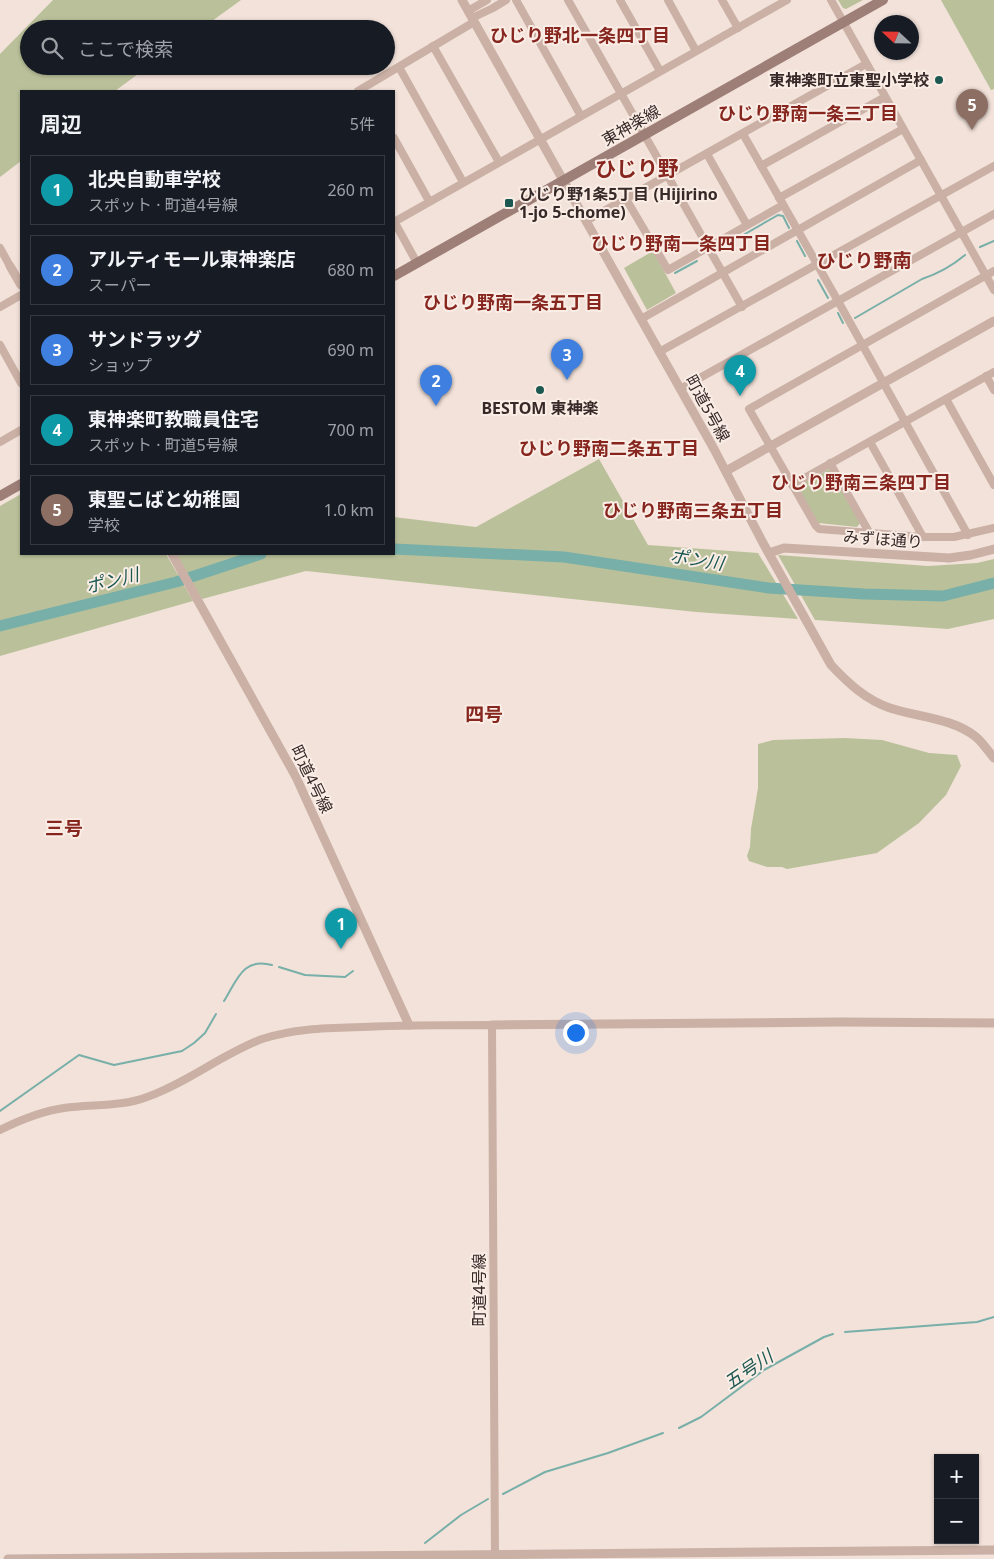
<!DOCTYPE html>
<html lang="ja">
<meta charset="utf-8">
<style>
body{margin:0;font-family:"Noto Sans","Noto Sans JP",sans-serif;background:#242831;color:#f1f3f6}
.controls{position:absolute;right:15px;bottom:15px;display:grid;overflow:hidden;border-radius:0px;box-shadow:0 1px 4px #0004}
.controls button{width:45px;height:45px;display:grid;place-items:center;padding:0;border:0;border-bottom:1px solid #363941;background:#171b24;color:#f1f3f6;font:25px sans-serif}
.compass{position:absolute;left:874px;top:15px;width:45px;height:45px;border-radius:50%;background:#171b24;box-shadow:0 1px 4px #0004;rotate:292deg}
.you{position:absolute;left:575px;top:1032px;width:18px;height:18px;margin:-12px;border:4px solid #fff;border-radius:50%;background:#1a73e8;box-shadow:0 0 0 8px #1a73e833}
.badge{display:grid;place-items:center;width:32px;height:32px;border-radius:50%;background:#91adac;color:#fff;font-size:16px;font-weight:700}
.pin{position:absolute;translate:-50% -41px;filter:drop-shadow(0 1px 2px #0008)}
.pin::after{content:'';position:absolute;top:26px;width:18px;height:15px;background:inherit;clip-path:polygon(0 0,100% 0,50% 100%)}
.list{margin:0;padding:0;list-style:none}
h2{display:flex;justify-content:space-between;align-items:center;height:65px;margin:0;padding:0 20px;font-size:21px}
h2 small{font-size:16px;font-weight:400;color:#9ea1a6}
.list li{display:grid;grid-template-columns:32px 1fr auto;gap:15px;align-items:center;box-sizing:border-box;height:70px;margin:0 10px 10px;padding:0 10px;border:1px solid #363941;border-radius:0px}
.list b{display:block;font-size:19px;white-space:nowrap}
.list p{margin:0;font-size:16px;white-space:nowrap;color:#9ea1a6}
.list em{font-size:16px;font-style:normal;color:#9ea1a6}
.icon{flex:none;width:28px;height:28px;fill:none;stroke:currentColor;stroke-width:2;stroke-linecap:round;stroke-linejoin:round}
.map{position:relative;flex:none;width:994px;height:1559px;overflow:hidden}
.search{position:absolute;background:#171b24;box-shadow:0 1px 4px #0004;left:20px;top:20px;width:375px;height:55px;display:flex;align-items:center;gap:12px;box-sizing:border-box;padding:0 18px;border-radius:28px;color:#9ea1a6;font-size:19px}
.panel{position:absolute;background:#171b24;box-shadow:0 1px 4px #0004;left:20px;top:90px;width:375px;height:465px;border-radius:0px}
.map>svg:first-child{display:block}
</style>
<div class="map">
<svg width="994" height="1559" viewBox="0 0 994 1559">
<rect width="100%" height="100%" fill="#f2e2da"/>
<g fill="#bac19a">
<path d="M 53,0 L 241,0 L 201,29 L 29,29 L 29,66 L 149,66 L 115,91 L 21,91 L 21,161 L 0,177 L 0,54 Z"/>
<path d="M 838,0 L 863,0 L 846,9 L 843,8 Z"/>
<path d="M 941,0 L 994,0 L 994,89 L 991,90 Z"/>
<path d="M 653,251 L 676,293 L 647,310 L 624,268 Z"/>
<path d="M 599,459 L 648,545 L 758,553 L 798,619 L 696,612 L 306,571 L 202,599 L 176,554 L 394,554 L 394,517 L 476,527 Z"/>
<path d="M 829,469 L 860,523 L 857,527 L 818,523 L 799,491 L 800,485 Z"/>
<path d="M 21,494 L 21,554 L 166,554 L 193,601 L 0,656 L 0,506 Z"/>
<path d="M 778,555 L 928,566 L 977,563 L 994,559 L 994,619 L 948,629 L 815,620 Z"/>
<path d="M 845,738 L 882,740 L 929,753 L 957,755 L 961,766 L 946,795 L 919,823 L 877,853 L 787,869 L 782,867 L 767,867 L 749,861 L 747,856 L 750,847 L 751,829 L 758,788 L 758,744 L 773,740 Z"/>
</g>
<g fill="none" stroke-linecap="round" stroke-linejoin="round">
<g stroke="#78afa8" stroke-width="2">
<path d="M 797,241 L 805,256"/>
<path d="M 724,246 L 778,215 L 783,216 L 789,228"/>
<path d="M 980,247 L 994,241"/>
<path d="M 675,273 L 697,261"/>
<path d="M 818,280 L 828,298"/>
<path d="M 838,313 L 843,323"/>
<path d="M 855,318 L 922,279 C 937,274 952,266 965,255"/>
<path d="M 279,967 L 305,975 L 345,977 L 353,971"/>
<path d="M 224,1001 C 237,980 243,957 272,965"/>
<path d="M 0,1111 L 79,1055 L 114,1065 L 182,1051 L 194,1043 L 205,1033 L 216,1014"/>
<path d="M 845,1332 L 977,1322 L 994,1317"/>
<path d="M 679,1428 L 701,1417 L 764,1370 L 824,1337 L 833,1334"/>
<path d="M 503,1494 L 545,1472 L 608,1453 L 663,1433"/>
<path d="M 425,1543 L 461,1515 L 488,1499"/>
</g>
<g stroke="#78afa8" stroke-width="11">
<path d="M 394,549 L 564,557 L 769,588 L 864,594 L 943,596 L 994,583"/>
<path d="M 0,626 L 176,582 L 261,554"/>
</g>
<g stroke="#cab0a5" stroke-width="8">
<path d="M 516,0 L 581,116"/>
<path d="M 568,0 L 742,307"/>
<path d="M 620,0 L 660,71"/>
<path d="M 668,0 L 696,51"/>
<path d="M 722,0 L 738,28"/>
<path d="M 831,0 L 994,290"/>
<path d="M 468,11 L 487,0"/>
<path d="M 472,18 L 493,8 L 506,0"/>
<path d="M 433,46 L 499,162"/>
<path d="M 399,67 L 463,182"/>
<path d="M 358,91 L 474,22"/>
<path d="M 743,134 L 838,301 L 968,535"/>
<path d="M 394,138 L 429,201"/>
<path d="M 707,154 L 747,225"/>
<path d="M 761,166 L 885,97"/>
<path d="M 779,198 L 903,129"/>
<path d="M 626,199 L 668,270 L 783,205"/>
<path d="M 394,221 L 417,263"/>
<path d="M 586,221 L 866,64"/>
<path d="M 394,222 L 787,0"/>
<path d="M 0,248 L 10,266"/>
<path d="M 994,271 L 749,409 L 816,526 L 819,529 L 923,537 L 954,537 L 994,528"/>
<path d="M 0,307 L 21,295"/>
<path d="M 641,319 L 921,160"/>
<path d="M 0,345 L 21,383"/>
<path d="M 659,352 L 994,166"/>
<path d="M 986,376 L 994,390"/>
<path d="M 680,389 L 994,214"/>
<path d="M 946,399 L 994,485"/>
<path d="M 0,442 L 21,430"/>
<path d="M 870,442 L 923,537"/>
<path d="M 830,463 L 869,532"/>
<path d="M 792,485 L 994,372"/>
<path d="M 0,1130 C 20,1120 43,1111 64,1108 C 92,1104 121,1107 147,1097 C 187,1083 222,1054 262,1039 C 295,1028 329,1028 363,1027 C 406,1025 449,1025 492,1025 L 495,1559"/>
</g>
<g stroke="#cab0a5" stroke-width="9">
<path d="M 462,0 L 714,449 L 763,543 L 831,665 C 848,683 866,700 890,708 C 917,717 953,718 976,737 C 983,743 988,751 994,758"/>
<path d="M 10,266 L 21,285"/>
<path d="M 726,471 L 994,321"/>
<path d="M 769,553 L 784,548 L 949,558 L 971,555 L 994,549"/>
<path d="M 172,554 L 296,777 L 409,1025"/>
<path d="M 492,1025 L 840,1022 L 994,1023"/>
<path d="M 8,1559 L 994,1550"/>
</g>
<g stroke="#9e7f77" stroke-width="10">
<path d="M 394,276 L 883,0"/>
<path d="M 0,496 L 21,484"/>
</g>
</g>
<g fill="#1c5852" stroke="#faede6" stroke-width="2">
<circle cx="939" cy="80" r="5"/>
<rect x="504" y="198" width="10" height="10" rx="2.5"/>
<circle cx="540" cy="390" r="5"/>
</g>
<g text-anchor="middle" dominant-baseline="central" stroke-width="4" stroke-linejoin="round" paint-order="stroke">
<g font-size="16" font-weight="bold" fill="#362927" stroke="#faede6" text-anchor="end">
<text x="929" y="80">東神楽町立東聖小学校</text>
<text x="519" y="194" text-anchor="start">ひじり野1条5丁目 (Hijirino<tspan x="519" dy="18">1-jo 5-chome)</tspan></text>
<text x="540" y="408" text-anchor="middle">BESTOM 東神楽</text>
</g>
<g font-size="16" fill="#362927" stroke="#faede6">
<text transform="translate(631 125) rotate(-30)">東神楽線</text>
<text transform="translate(708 408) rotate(61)">町道5号線</text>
<text transform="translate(883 539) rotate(4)">みずほ通り</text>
<text transform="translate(312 779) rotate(64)">町道4号線</text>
<text transform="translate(479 1290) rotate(-90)">町道4号線</text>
</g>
<g font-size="18" font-weight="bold" fill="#86261e" stroke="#faede6">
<text x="580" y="35">ひじり野北一条四丁目</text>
<text x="808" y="113">ひじり野南一条三丁目</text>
<text x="681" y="243">ひじり野南一条四丁目</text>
<text x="513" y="302">ひじり野南一条五丁目</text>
<text x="609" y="448">ひじり野南二条五丁目</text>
<text x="861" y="482">ひじり野南三条四丁目</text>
<text x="693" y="510">ひじり野南三条五丁目</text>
</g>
<g font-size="18" font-style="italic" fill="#1c5852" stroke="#faede6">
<text transform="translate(697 559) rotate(9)">ポン川</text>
<text transform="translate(112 580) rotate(-14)">ポン川</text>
<text transform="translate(748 1369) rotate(-34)">五号川</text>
</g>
<g font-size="19" font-weight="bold" fill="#86261e" stroke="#faede6">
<text x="864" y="260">ひじり野南</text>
<text x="484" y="714">四号</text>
<text x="64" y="828">三号</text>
</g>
<g font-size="21" font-weight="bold" fill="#86261e" stroke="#faede6">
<text x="637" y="168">ひじり野</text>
</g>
</g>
</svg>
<div class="controls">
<button>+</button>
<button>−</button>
</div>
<svg class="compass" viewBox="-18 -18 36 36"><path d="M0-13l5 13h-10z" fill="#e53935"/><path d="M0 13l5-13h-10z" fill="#9ea1a6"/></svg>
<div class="you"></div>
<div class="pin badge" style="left:341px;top:949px;background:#0f9aa8">1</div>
<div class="pin badge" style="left:436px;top:406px;background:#3f7fe0">2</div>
<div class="pin badge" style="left:567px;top:380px;background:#3f7fe0">3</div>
<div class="pin badge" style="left:740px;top:396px;background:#0f9aa8">4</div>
<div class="pin badge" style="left:972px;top:130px;background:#8d6e63">5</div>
<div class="search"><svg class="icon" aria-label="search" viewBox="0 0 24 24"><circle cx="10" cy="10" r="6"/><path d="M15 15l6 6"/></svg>ここで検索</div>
<section class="panel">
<h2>周辺<small>5件</small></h2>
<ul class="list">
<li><span class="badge" style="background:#0f9aa8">1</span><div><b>北央自動車学校</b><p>スポット · 町道4号線</p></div><em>260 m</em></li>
<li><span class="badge" style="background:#3f7fe0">2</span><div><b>アルティモール東神楽店</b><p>スーパー</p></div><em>680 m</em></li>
<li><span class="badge" style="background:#3f7fe0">3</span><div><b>サンドラッグ</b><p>ショップ</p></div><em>690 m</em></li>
<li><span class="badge" style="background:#0f9aa8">4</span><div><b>東神楽町教職員住宅</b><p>スポット · 町道5号線</p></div><em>700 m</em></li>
<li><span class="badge" style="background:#8d6e63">5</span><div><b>東聖こばと幼稚園</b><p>学校</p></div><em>1.0 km</em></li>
</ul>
</section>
</div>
